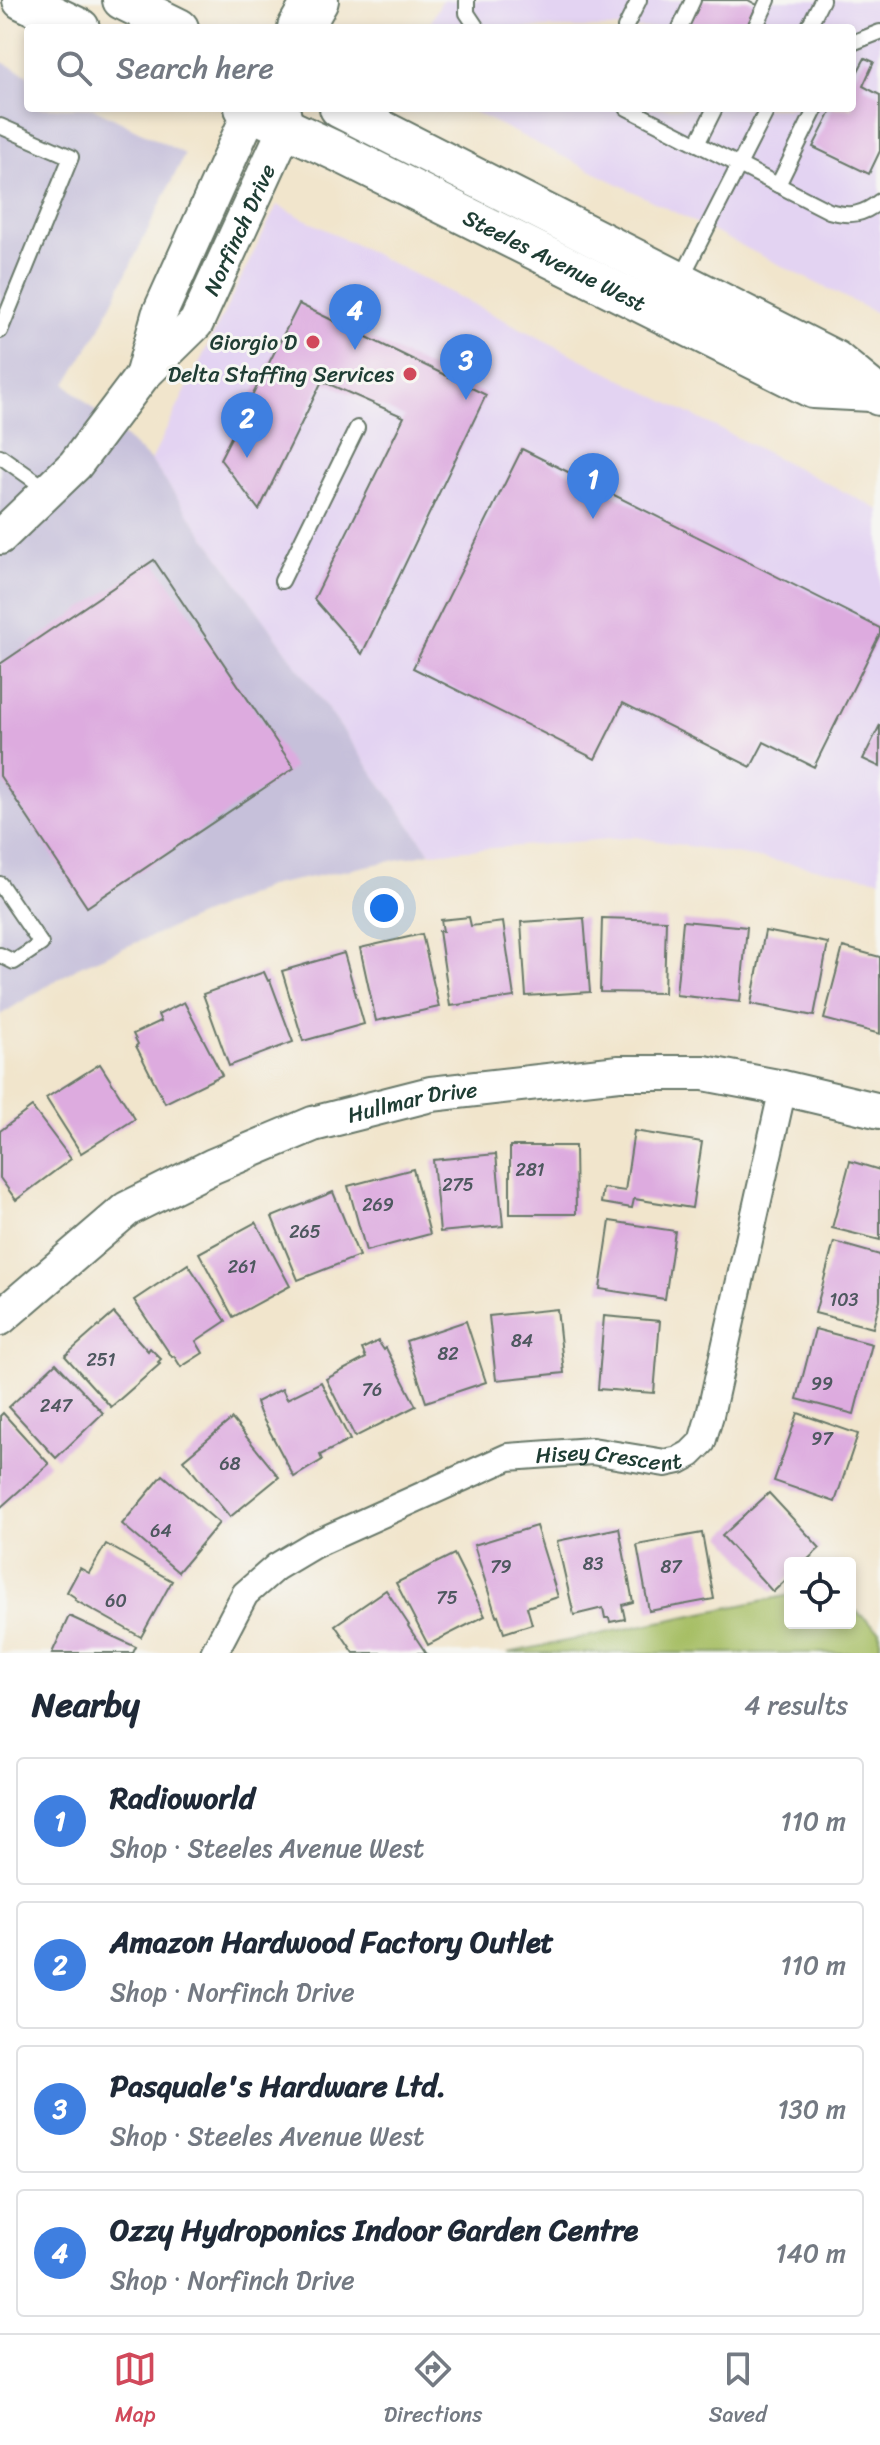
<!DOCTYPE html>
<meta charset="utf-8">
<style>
body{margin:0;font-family:Sriracha,sans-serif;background:#f6f6f7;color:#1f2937}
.controls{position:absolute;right:24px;bottom:24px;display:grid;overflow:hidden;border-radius:8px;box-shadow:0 4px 12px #0003}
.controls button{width:72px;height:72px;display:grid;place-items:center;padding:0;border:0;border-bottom:2px solid #e0e1e3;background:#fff;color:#1f2937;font:40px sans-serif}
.you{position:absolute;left:384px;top:908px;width:28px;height:28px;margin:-20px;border:6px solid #fff;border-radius:50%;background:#1a73e8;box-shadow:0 0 0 12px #1a73e833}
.badge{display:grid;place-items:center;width:52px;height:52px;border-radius:50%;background:#d1495b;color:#fff;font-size:26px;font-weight:700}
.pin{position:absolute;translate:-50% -66px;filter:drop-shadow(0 2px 4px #0008)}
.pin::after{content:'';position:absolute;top:42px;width:28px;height:24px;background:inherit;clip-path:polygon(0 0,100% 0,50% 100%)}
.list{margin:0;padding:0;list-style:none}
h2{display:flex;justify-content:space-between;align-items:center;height:104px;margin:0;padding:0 32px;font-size:34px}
h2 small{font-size:26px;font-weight:400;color:#747a83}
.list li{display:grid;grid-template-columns:52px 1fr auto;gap:24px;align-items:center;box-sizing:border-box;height:128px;margin:0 16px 16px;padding:0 16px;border:2px solid #e0e1e3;border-radius:8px}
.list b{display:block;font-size:30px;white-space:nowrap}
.list p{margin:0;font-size:26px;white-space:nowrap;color:#747a83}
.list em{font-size:26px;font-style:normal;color:#747a83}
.icon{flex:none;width:44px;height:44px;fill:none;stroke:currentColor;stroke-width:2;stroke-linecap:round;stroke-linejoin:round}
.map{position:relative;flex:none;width:880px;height:1653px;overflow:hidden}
.search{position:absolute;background:#fff;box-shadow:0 4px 12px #0003;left:24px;right:24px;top:24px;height:88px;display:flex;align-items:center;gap:20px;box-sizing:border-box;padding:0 28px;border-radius:8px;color:#747a83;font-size:30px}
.sheet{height:680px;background:#fff}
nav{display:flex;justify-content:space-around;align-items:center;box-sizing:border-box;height:112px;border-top:2px solid #e0e1e3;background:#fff;font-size:22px;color:#747a83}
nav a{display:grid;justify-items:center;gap:4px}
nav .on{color:#d1495b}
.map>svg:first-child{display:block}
</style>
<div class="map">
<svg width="880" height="1653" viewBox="0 0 880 1653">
<rect width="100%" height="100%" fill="#f6f6f2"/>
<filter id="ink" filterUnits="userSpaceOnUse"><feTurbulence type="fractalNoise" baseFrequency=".0125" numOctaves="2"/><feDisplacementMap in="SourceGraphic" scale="16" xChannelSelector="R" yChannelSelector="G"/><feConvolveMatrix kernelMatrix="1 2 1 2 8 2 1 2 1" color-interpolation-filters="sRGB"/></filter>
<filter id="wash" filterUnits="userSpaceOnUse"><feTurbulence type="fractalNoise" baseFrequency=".006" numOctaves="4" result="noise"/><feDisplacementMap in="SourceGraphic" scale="32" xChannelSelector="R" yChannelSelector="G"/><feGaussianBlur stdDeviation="1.8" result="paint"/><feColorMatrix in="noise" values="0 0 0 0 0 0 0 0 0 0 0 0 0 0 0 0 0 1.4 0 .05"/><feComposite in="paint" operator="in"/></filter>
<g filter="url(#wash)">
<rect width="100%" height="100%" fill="#f1e5cc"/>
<g fill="#e3d3f2">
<path d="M 442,0 L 880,0 L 880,315 L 466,108 L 852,108 L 852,28 L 428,28 Z"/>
<path d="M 277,205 L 880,510 L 880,879 L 636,837 L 430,853 L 151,461 Z"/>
</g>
<path fill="#c6c0da" d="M 0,61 L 28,75 L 28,108 L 93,108 L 185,154 L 98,332 L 66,384 L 151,461 L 430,853 L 273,885 L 78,967 L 0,1015 Z"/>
<path fill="#a6be63" stroke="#627e4c" stroke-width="2" d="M 790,1595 L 790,1623 L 850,1623 L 850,1606 L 880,1631 L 880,1653 L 508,1653 Z"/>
<g id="blocks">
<g fill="#ddabdf">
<path d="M 700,0 L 748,0 L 757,5 L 746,28 L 687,28 Z"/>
<path d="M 865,58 L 874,62 L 863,86 L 880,95 L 880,151 L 869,174 L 813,147 L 833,108 L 852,108 L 852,82 Z"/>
<path d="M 299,304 L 486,395 L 362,654 L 314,599 L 404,417 L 322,381 L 259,510 L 220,459 Z"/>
<path d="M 522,449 L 880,628 L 880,634 L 814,767 L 764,742 L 751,767 L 623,703 L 595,759 L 413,668 Z"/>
<path d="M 154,560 L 294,768 L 87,907 L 0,776 L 0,664 Z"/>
<path d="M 880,725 L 880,767 L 863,759 Z"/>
<path d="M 469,917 L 471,926 L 503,922 L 514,997 L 450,1006 L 439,931 L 443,931 L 441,920 Z"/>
<path d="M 584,918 L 590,992 L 526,996 L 521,922 Z"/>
<path d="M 602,918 L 666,920 L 664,993 L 600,992 Z"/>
<path d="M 683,921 L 747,927 L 740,1002 L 676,995 Z"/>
<path d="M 765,931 L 828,943 L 814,1016 L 751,1004 Z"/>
<path d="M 422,934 L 439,1007 L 376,1021 L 360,948 Z"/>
<path d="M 843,947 L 880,957 L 880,1034 L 824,1019 Z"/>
<path d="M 344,953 L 364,1024 L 303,1041 L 282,971 Z"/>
<path d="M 264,972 L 268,981 L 270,980 L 293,1042 L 229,1066 L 203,994 Z"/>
<path d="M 184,1002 L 222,1075 L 165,1103 L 136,1046 L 138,1044 L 133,1034 L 161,1021 L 158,1015 Z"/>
<path d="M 100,1064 L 135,1119 L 81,1153 L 46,1098 Z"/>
<path d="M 32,1107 L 71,1159 L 16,1200 L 0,1178 L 0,1131 Z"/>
<path d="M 634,1131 L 702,1142 L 692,1208 L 634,1199 L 632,1208 L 601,1203 L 603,1188 L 625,1191 Z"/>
<path d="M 510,1146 L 575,1146 L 576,1214 L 510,1214 Z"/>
<path d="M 496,1154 L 503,1226 L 440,1232 L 433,1160 Z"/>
<path d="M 850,1161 L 880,1170 L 880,1240 L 832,1228 Z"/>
<path d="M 413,1169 L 430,1234 L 366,1251 L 348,1186 Z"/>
<path d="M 333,1192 L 359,1256 L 298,1280 L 272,1217 Z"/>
<path d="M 610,1221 L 675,1231 L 665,1299 L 600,1289 Z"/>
<path d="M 256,1222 L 290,1286 L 233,1317 L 199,1253 Z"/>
<path d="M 834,1242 L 880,1255 L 880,1300 L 873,1328 L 815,1313 Z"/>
<path d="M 188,1264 L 226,1321 L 196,1341 L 203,1353 L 181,1367 L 174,1356 L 172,1357 L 134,1300 Z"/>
<path d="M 557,1309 L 564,1373 L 496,1380 L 489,1316 Z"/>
<path d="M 114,1313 L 148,1351 L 150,1348 L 161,1359 L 158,1362 L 160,1364 L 111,1407 L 65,1356 Z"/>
<path d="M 604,1316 L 660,1321 L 654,1393 L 598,1389 Z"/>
<path d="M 466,1321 L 486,1382 L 426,1402 L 406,1341 Z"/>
<path d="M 815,1329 L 872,1344 L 854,1414 L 797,1399 Z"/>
<path d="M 378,1341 L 384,1350 L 386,1348 L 416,1406 L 355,1437 L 326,1379 L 366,1358 L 362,1349 Z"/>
<path d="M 56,1363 L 103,1413 L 56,1458 L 9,1407 Z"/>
<path d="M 321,1382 L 350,1440 L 320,1455 L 322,1460 L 294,1477 L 260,1413 L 256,1402 L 282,1389 L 287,1399 Z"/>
<path d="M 3,1413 L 49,1464 L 0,1508 L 0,1416 Z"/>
<path d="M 798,1413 L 858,1434 L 835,1502 L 774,1481 Z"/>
<path d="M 232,1419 L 279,1477 L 230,1517 L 183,1460 Z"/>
<path d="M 163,1475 L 219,1523 L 178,1572 L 122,1524 Z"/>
<path d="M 769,1493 L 820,1548 L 804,1563 L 790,1563 L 790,1576 L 773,1592 L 722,1536 Z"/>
<path d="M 536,1526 L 558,1597 L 527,1607 L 532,1624 L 504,1633 L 498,1615 L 496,1616 L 474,1545 Z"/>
<path d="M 619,1528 L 633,1602 L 622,1605 L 625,1619 L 610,1622 L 609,1618 L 605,1618 L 603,1608 L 574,1615 L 557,1541 Z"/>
<path d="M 702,1533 L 714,1599 L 649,1611 L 637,1545 Z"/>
<path d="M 106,1544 L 172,1581 L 141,1637 L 75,1600 L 76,1598 L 67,1592 L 80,1568 L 89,1573 Z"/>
<path d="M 454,1554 L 485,1616 L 428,1645 L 396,1583 Z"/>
<path d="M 386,1590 L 409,1625 L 408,1626 L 426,1653 L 354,1653 L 335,1625 Z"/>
<path d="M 69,1616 L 136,1647 L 133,1653 L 52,1653 Z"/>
</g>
</g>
</g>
<g filter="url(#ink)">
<use href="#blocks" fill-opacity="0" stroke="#687869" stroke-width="2"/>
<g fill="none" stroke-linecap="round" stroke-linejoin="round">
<defs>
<g id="service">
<path d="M 467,0 L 467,13 L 477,28"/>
<path d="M 625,28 L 639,0"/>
<path d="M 680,28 L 693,0"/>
<path d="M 755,28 L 768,0"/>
<path d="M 808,28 L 822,0"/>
<path d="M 852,43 L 880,32"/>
<path d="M 627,108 L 829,211 C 850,217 863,215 880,201"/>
<path d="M 0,126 L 71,157 L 0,331"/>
<path d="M 697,144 L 715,108"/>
<path d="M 778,185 L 816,108"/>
<path d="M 681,279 L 768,108"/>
<path d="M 0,456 L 48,490"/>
<path d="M 282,581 L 357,428"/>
<path d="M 0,884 L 41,944 L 14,962 L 0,955"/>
</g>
<g id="minor">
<path id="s1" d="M 214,1653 L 245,1594 L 276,1567 L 313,1545 L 508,1457 L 592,1451 L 665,1463 L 679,1460 L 690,1454 L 702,1442 L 710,1415 L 783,1088"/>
</g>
<g id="tertiary">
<path d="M 143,373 L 159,315 L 252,108"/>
<path id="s2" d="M 0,537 L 75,465 L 142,376 L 196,323 L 286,127 L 282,108"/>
<path id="s3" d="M 0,1318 L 127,1209 L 213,1166 L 313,1124 L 431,1094 L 619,1073 L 704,1073 L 783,1088 L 880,1111"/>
</g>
<g id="secondary">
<path d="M 22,0 L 80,28"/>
<path d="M 122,0 L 179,28"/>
<path id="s4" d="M 244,108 L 338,152 L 813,389 L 871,392"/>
<path d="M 339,108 L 835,360 L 879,396"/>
</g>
<path id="motorway" d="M 300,28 L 316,0"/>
</defs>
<use href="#service" stroke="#687869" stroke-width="18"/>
<use href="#minor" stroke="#687869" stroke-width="30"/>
<use href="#tertiary" stroke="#687869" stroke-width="38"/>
<use href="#secondary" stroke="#687869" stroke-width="42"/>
<use href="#motorway" stroke="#687869" stroke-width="48"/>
<use href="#service" stroke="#fff" stroke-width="14"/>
<use href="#minor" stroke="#fff" stroke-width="26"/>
<use href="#tertiary" stroke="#fff" stroke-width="34"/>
<use href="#secondary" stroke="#fff" stroke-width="38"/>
<use href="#motorway" stroke="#fff" stroke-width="44"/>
</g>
</g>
<g fill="#d1495b" stroke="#f6f6f2" stroke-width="3">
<circle cx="313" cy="342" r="8"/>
<circle cx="410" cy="374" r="8"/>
</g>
<g text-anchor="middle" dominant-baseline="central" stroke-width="6" stroke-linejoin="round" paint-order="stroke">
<g font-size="18" fill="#4e585f">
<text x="530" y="1170">281</text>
<text x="458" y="1185">275</text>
<text x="378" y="1205">269</text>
<text x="305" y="1232">265</text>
<text x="242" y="1267">261</text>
<text x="844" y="1300">103</text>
<text x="522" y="1341">84</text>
<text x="448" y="1354">82</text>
<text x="101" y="1360">251</text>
<text x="822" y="1384">99</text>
<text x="372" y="1390">76</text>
<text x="56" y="1406">247</text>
<text x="822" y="1439">97</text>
<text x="230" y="1464">68</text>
<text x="161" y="1531">64</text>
<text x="593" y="1564">83</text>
<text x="501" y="1567">79</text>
<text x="671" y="1567">87</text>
<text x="447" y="1598">75</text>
<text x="116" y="1601">60</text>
</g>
<g font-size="22" fill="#1f3d34" stroke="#f6f6f2">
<text stroke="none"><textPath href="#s2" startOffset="394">Norfinch Drive</textPath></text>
<text stroke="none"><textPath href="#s4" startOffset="346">Steeles Avenue West</textPath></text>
<text stroke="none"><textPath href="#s3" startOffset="474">Hullmar Drive</textPath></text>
<text stroke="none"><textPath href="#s1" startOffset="466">Hisey Crescent</textPath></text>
</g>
<g font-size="22" fill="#1f3d34" stroke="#f6f6f2" text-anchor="end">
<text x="297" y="342">Giorgio D</text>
<text x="394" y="374">Delta Staffing Services</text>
</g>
</g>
</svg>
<div class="controls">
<button><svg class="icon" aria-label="locate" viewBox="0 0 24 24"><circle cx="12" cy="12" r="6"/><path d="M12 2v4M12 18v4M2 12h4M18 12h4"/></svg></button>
</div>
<div class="you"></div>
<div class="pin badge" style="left:593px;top:519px;background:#3f7fe0">1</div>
<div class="pin badge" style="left:247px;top:458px;background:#3f7fe0">2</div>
<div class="pin badge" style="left:466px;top:400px;background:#3f7fe0">3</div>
<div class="pin badge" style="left:355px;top:350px;background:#3f7fe0">4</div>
<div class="search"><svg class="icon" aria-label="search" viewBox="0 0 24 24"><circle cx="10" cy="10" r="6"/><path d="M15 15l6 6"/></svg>Search here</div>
</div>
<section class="sheet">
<h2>Nearby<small>4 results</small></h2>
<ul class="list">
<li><span class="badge" style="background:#3f7fe0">1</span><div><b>Radioworld</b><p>Shop · Steeles Avenue West</p></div><em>110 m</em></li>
<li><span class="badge" style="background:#3f7fe0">2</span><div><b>Amazon Hardwood Factory Outlet</b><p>Shop · Norfinch Drive</p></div><em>110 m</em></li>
<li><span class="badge" style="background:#3f7fe0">3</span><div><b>Pasquale's Hardware Ltd.</b><p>Shop · Steeles Avenue West</p></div><em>130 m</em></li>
<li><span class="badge" style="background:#3f7fe0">4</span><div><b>Ozzy Hydroponics Indoor Garden Centre</b><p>Shop · Norfinch Drive</p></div><em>140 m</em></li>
</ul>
</section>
<nav>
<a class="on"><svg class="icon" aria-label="map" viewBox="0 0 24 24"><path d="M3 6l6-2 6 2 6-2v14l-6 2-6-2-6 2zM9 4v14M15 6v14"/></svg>Map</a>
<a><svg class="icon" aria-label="directions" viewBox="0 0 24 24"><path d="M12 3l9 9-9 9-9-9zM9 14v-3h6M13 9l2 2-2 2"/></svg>Directions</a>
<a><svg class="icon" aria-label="saved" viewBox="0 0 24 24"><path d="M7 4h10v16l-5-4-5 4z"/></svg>Saved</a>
</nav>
